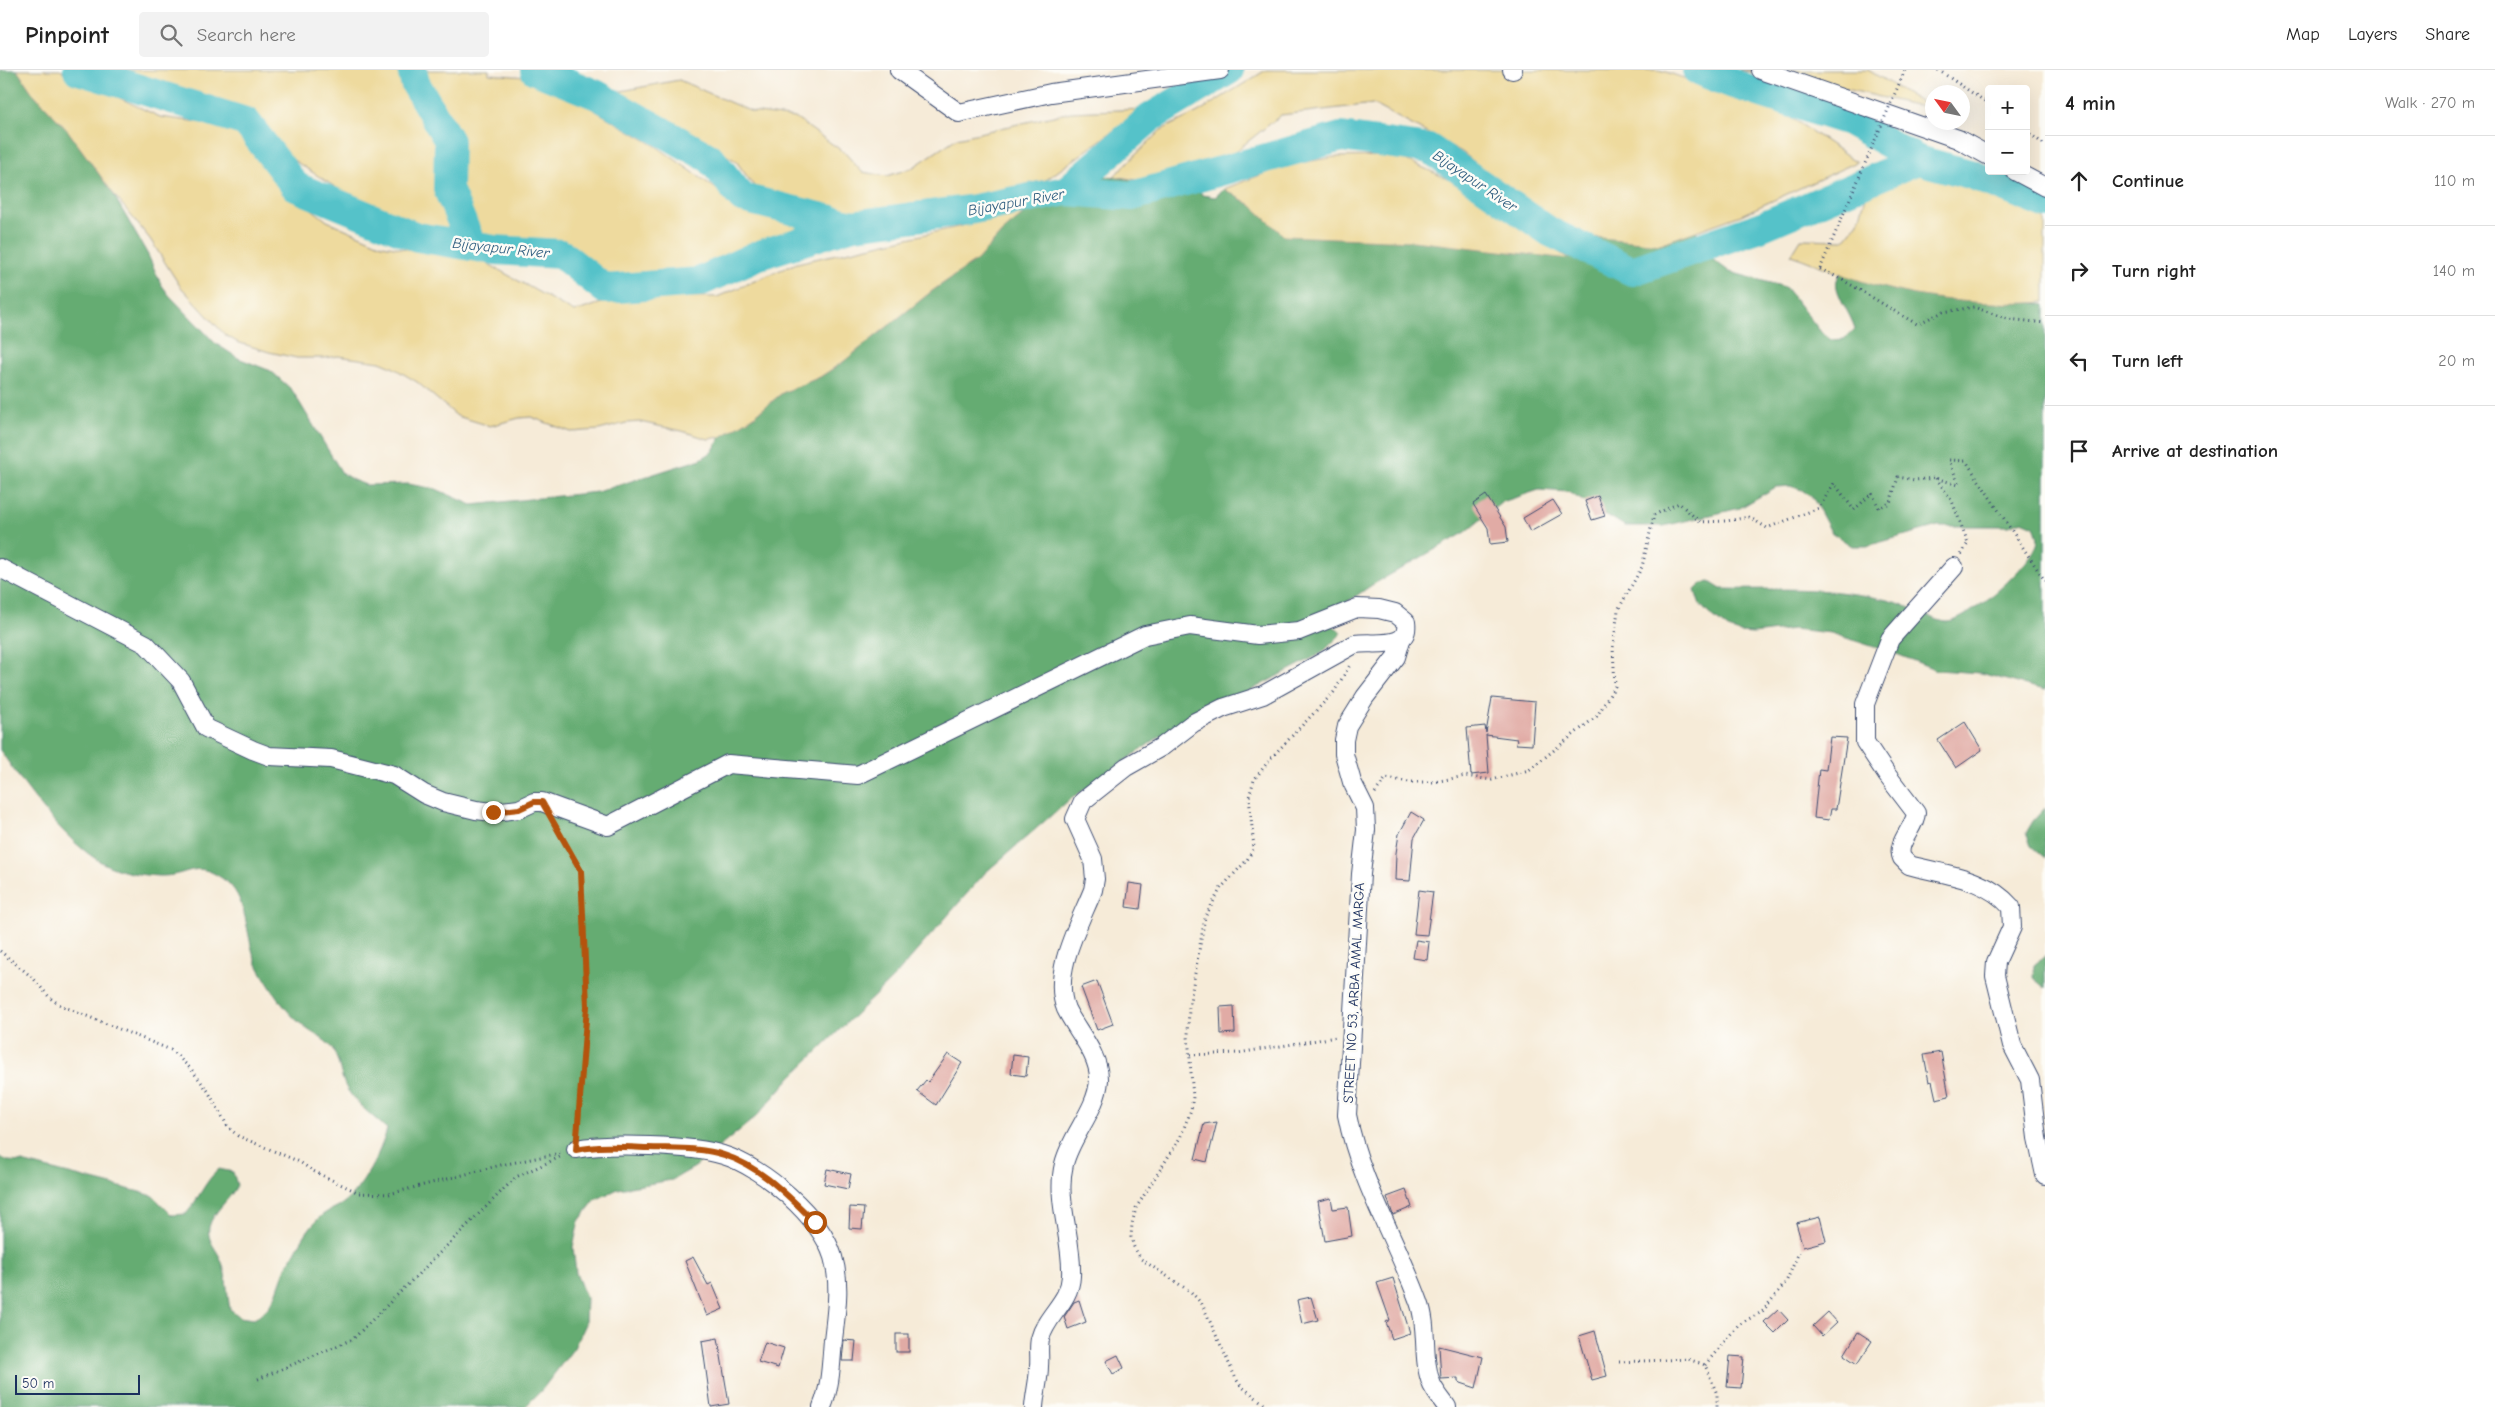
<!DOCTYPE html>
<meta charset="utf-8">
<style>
body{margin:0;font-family:"Comic Neue",sans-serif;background:#f2f2f2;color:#222}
.controls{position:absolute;right:15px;top:15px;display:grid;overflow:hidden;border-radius:5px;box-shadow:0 5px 20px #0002}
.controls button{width:45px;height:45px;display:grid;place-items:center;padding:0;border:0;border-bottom:1px solid #e0e0e0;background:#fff;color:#222;font:25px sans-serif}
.compass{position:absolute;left:1925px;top:15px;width:45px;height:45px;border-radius:50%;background:#fff;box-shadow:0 5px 20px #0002;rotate:303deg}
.scale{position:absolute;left:15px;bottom:12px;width:125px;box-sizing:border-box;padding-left:5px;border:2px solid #1b2f5e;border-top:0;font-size:14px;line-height:18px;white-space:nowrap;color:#1b2f5e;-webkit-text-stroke:4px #fdfcf7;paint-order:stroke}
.stop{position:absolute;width:15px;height:15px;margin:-11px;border:4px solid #b45309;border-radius:50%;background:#fff}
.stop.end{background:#b45309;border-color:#fff;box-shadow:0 1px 5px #0008}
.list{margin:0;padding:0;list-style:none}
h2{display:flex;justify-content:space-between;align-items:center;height:65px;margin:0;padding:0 20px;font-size:21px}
h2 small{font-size:16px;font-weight:400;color:#767676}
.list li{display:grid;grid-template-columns:32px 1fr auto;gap:15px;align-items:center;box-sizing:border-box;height:90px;padding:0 20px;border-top:1px solid #e0e0e0}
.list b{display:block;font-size:19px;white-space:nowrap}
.list em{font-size:16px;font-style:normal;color:#767676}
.icon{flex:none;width:28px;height:28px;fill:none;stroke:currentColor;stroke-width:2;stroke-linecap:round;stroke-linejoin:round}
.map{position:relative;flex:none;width:2045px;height:1337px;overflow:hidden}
header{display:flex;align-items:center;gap:30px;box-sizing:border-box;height:70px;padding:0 25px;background:#fff;border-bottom:1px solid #e0e0e0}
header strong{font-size:24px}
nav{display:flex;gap:28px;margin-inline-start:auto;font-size:18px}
.search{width:350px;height:45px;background:#f2f2f2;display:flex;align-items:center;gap:12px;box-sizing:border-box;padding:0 18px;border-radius:5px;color:#767676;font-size:19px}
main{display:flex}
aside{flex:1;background:#fff}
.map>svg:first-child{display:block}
</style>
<header>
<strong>Pinpoint</strong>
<div class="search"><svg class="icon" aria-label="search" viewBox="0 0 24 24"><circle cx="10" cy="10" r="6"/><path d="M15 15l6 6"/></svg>Search here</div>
<nav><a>Map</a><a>Layers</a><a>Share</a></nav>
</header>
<main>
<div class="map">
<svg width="2045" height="1337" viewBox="0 0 2045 1337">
<rect width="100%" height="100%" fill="#fdfcf7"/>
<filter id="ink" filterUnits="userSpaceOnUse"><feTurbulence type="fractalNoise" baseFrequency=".02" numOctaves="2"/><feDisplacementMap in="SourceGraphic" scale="10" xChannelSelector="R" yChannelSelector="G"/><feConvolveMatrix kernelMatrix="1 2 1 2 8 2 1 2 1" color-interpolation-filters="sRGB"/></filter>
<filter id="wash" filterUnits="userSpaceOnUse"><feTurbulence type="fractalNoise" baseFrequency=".0096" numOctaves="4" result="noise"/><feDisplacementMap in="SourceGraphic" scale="20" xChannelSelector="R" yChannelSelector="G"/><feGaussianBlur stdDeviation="1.12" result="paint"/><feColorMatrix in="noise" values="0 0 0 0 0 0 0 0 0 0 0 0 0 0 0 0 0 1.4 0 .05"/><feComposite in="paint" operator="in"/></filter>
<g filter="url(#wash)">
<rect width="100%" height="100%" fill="#f6ebd8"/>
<g fill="#65ac72" stroke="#406e68">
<path d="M 0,0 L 17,0 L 32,22 L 68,61 L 112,122 L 148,185 L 161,214 L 169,225 L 215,273 L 238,288 L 271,301 L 292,320 L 342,403 L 353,410 L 366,415 L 408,414 L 436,419 L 472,435 L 597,422 L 701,389 L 712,382 L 721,367 L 753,347 L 782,323 L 820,307 L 843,292 L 932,221 L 977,190 L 1003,161 L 1056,118 L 1092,105 L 1143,111 L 1187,103 L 1196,113 L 1202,125 L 1215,127 L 1224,119 L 1251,135 L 1486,151 L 1518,148 L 1696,161 L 1708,186 L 1730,202 L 1785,217 L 1821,262 L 1831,270 L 1844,269 L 1855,259 C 1851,244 1833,221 1837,210 C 1838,206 1843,201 1846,197 L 2045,235 L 2045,620 L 1980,603 L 1937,600 L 1899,585 L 1831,563 L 1793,559 L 1753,564 L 1740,563 L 1728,559 L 1708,543 L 1699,533 L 1695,520 L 1702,513 L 1710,512 L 1721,519 C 1762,520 1805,517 1846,523 C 1863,525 1882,528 1898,533 C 1910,537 1937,552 1947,552 C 1968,552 2035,492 2038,471 C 2038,466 2036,460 2034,456 L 2022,451 L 2009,456 L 1938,456 L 1867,476 L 1852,476 L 1831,462 L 1813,428 L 1802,420 L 1790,416 L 1776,417 L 1740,438 L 1664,456 L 1625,456 L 1568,422 L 1539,420 L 1502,432 L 1466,462 L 1372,515 L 1324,548 L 1342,563 L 1322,583 L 1234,629 L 1203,636 L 1068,731 L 985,803 L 895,906 L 791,1007 L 757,1046 L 695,1097 L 672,1110 L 618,1119 L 595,1130 L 579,1151 L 573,1177 L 576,1203 L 586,1228 L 585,1254 L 574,1278 L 541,1321 L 525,1337 L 0,1337 L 0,1087 L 8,1091 L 22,1092 L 140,1122 L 153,1126 L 172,1145 L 186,1144 C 199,1129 204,1112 219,1099 L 233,1102 L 237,1115 C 231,1129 213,1141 209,1157 C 206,1171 218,1180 222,1192 C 227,1206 227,1224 230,1239 L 240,1247 L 254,1249 C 281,1233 276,1212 291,1189 C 299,1175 307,1159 319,1148 C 326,1141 334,1139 342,1134 C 362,1120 381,1082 387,1059 C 374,1047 356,1034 347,1019 C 340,1007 340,992 333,980 C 325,967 311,964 301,954 C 284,940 271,919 260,900 C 245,875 250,831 227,812 C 195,787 190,807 159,806 C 140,805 118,802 101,792 C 64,771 24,716 0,680 Z"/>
<path d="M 2045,738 L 2045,788 L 2031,776 L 2026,763 L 2033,751 Z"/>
<path d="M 2045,886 L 2045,918 L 2033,908 L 2034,895 Z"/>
</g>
<g fill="#eeda9e" stroke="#84847e">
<path d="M 17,0 L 60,0 L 160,47 L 236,57 L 273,109 L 327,151 L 382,175 L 483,191 L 574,242 L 623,226 L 717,227 L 797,193 L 993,149 L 1056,118 L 1003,161 L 977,190 L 932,221 L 843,292 L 820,307 L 782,323 L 753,347 L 721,367 L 708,369 L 682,361 L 640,352 L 626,353 L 599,360 L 571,362 L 531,347 L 519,348 L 490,356 L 457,346 L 417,312 L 392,297 L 380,292 L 338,286 L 324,288 L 297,288 L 269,282 L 237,272 L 225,265 L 180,216 L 150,169 L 112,122 L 68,61 L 32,22 Z"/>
<path d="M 121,0 L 399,0 L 439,78 L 436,108 L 451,163 L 369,139 L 292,89 L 250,45 Z"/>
<path d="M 419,0 L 489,0 L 489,4 L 525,7 L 570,26 L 656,76 L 729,128 L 768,146 L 811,158 L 675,211 L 604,204 L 558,176 L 476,169 L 458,111 L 456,61 L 419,11 Z"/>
<path d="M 1266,0 L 1660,0 L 1781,41 L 1857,92 L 1741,145 L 1660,174 L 1563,164 L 1462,82 L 1373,34 L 1281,45 L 1231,85 L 1142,111 L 1114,106 L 1161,60 L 1198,42 Z"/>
<path d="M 1739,0 L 1868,0 L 1932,39 L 1816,12 Z"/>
<path d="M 679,10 L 752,42 L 795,48 L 845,83 L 862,102 L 887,106 L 912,98 L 957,68 L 1071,42 L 1143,39 L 1046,110 L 921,137 L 854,148 L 756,119 L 736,91 L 616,22 Z"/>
<path d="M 1397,86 L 1459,114 L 1569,189 L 1413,171 L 1284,166 L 1251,135 L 1224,119 L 1284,96 L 1334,87 Z"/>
<path d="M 1940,99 L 2008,101 L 2045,132 L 2045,232 C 1996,236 1932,231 1885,218 C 1853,210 1822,196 1791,185 L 1801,169 L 1844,170 L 1858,152 L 1869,118 Z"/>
</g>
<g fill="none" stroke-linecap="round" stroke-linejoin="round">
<g stroke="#54c2c9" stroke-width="30">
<path d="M 78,0 L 246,52 L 296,117 L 345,137 L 417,167 L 495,180 L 561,184 L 605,219 L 699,212 L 756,186 L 853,155 L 969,140 L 1066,121 L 1132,126 L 1341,67 L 1430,79 L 1550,162 L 1632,201 L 1760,157 L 1918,90 L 1973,105 L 2045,134"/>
<path d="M 412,0 L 415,13 L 449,71 L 448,119 L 472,176"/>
<path d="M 535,0 L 597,25 L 711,89 L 742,128 L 853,155"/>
<path d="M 1697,0 L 1733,14 L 1849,51 L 1918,90"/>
<path d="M 1066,121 L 1150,48 L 1229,0"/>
</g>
</g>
<g id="blocks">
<g fill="#e1aba5">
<path d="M 1486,425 L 1506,457 L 1508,472 L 1490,474 L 1488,458 L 1473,434 Z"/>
<path d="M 1598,426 L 1605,446 L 1592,450 L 1585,431 Z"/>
<path d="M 1553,430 L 1562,444 L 1530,462 L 1523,448 Z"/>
<path d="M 1492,628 L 1535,632 L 1532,675 L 1516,674 L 1517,669 L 1486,665 L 1489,703 L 1471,705 L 1467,658 L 1485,656 L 1486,663 Z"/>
<path d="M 1965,652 L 1982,680 L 1956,698 L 1938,670 Z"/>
<path d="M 1830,667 L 1847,668 L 1836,739 L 1831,739 L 1829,750 L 1814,748 L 1819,699 L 1826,700 Z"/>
<path d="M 1411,742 L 1424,750 L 1414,768 L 1410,811 L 1395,810 L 1396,783 L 1399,764 Z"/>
<path d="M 1129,813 L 1143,815 L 1140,839 L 1126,837 Z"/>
<path d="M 1419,820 L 1433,822 L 1427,865 L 1414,864 Z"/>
<path d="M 1416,870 L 1429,872 L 1427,890 L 1413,888 Z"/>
<path d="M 1097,911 L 1113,954 L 1097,960 L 1081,917 Z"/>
<path d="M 1234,936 L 1235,963 L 1221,964 L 1220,937 Z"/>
<path d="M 1941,982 L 1949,1026 L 1936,1029 L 1932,1011 L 1929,1012 L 1924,985 Z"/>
<path d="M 948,984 L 962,993 L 936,1035 L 917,1021 L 926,1010 L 928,1012 Z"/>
<path d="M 1013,985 L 1028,987 L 1026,1006 L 1011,1004 Z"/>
<path d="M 1217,1052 L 1207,1092 L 1195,1089 L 1204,1054 Z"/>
<path d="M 827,1099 L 851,1104 L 848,1119 L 824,1114 Z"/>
<path d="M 1406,1120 L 1412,1137 L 1393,1145 L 1387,1127 Z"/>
<path d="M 1331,1128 L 1333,1139 L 1348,1137 L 1352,1166 L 1325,1171 L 1318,1131 Z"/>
<path d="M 850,1137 L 864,1138 L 862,1159 L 849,1158 Z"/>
<path d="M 1820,1147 L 1826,1171 L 1803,1177 L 1796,1153 Z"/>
<path d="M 693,1187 L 708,1215 L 712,1213 L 723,1239 L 707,1246 L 685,1191 Z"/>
<path d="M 1393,1208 L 1410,1263 L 1392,1269 L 1386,1252 L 1390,1250 L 1377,1213 Z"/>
<path d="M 1311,1227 L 1318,1250 L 1302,1254 L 1297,1230 Z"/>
<path d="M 1079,1230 L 1086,1252 L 1068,1259 L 1064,1247 L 1074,1232 Z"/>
<path d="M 1778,1239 L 1788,1250 L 1775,1263 L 1764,1252 Z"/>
<path d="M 1828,1242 L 1837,1252 L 1822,1266 L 1813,1256 Z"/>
<path d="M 1595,1261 L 1607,1306 L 1592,1310 L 1579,1266 Z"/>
<path d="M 1858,1262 L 1872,1271 L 1857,1294 L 1844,1285 Z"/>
<rect x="896" y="1264" width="13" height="18"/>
<path d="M 718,1268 L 729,1334 L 711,1337 L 702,1271 Z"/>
<path d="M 844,1270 L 856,1271 L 854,1291 L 842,1291 Z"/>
<path d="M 765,1272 L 784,1278 L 778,1298 L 758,1292 Z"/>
<path d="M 1439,1276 L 1483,1287 L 1476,1318 L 1458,1312 L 1458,1308 L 1441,1309 Z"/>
<path d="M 1118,1285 L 1124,1298 L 1113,1304 L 1106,1291 Z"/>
<path d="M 1730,1286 L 1744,1287 L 1741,1318 L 1727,1317 Z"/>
</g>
</g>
</g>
<g filter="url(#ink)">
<use href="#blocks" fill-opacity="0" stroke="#3c4b70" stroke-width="1"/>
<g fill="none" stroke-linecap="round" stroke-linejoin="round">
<defs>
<g id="minor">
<path d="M 899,0 L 959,43 L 1051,23 L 1220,0"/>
<path d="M 1512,0 L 1513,0"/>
<path d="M 1761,0 L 1958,69 L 1989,86"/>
<path d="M 2015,101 L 2045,117"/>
<path d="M 1954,497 L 1890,569 L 1865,634 L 1865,672 L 1887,705 L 1916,743 C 1915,758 1895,773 1902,788 L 1909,795 C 1945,805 1985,807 2011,837 L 2012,857 L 1996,892 L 1995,906 L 2012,975 L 2030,1010 L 2037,1068 L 2045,1105"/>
<path d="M 0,498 L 146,574 L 181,611 L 206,658 L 253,680 L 269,686 L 331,689 L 394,705 L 424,724 L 443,732 L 476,740 L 493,742 L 519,739 L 534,732 L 542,732 L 608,756 L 728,694 L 858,705 L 1145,565 L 1190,556 L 1258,565 L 1299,561 L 1357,538 L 1379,539 L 1395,543 L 1406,552 C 1410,581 1374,571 1355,574 L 1263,625 L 1223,638 L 1193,653 L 1163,676 L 1126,697 L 1083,731 L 1075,749 L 1093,789 L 1095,809 L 1093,820 C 1080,853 1051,902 1066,939 C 1076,960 1100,985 1099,1010 C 1097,1040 1071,1065 1064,1094 C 1055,1131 1073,1168 1071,1206 C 1070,1232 1046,1245 1040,1269 C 1038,1278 1040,1287 1039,1296 C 1039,1309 1035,1323 1034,1337"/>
<path d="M 1401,570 L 1396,587 L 1365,627 L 1347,656 L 1344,670 L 1344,684 L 1352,712 L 1365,738 L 1366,760 L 1361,804 L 1347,1045 C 1360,1112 1396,1169 1419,1232 C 1429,1259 1421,1289 1432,1315 C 1436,1323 1442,1330 1447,1337"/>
<path d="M 576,1079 C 607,1073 693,1075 723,1085 C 763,1097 821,1147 833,1187 C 841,1214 836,1243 833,1270 C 831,1292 831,1316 822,1337"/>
</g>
</defs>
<use href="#minor" stroke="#3c4b70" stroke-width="20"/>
<g stroke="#3c4b70" stroke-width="3" stroke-dasharray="1 4" stroke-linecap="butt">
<path d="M 1938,0 L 1989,34"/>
<path d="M 2026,61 L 2045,75"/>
<path d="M 1820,199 C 1854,214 1884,236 1917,254 L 1943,242 L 1974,237 L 2008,249 L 2045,253"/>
<path d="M 1936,408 L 1952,431 L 1968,473 L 1961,485"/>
<path d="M 1375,723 L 1386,708 L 1409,712 L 1434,712 L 1465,706 L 1492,710 L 1529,700 L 1597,646 L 1615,616 L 1613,578 L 1618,540 L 1642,497 L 1654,445 L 1679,433 L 1700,452 L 1727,451 L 1749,447 L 1767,458 L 1819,438 L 1834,413 L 1854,440 L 1872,423 L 1879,438 L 1890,433 L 1898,407 L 1915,410 L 1935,408 L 1959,415 L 1949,390 L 1966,391 L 2045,511"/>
<path d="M 555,755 L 581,801 L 587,936 L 577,1064"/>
<path d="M 0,881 L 33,908 L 50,928 L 62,936 L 171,980 L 191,999 L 208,1021 L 228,1057 L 238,1066 L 300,1092 L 311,1100 L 359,1123 L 389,1124 L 501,1095 L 561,1083"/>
<path d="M 1190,985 L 1238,983 L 1336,967"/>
<path d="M 1619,1292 L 1688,1289 L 1705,1295 L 1717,1324 L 1717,1337"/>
<path d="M 1705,1295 L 1739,1254 L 1762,1242 L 1786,1212 L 1799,1182"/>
<path d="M 258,1309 L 353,1269 L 516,1107 L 562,1086"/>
<path d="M 1268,1337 L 1241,1316 L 1236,1309 L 1202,1234 L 1191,1222 L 1141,1189 L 1134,1177 L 1131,1167 L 1132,1154 L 1136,1138 L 1180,1068 L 1191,1040 L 1193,1027 L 1188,966 L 1189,937 L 1205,847 L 1221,818 L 1247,790 L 1254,778 L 1249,727 L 1254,710 L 1270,689 L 1334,622 L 1350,595"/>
</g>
<use href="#minor" stroke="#fff" stroke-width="18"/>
<path stroke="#3c4b70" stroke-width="3" stroke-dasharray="1 4" stroke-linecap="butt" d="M 1820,199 L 1905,0"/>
</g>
</g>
<g fill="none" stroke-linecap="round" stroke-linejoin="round" filter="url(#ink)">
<path stroke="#b45309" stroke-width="6" d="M 493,742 L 519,739 L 534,732 L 542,732 L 581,801 L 587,936 L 576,1080 C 599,1075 625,1077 648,1078 C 673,1079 700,1077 724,1085 C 760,1096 788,1126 815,1152"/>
</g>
<g text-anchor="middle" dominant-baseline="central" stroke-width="5" stroke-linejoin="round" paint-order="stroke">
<g font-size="14" fill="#1b2f5e" stroke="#fdfcf7">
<text transform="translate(1354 923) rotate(-87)">STREET NO 53, ARBA AMAL MARGA</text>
</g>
<g font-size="15" font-style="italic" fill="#2c5b7e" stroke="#fdfcf7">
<text transform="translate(1475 111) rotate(34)">Bijayapur River</text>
<text transform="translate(1016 132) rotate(-10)">Bijayapur River</text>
<text transform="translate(501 178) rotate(6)">Bijayapur River</text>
</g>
</g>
</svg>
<div class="controls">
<button>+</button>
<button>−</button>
</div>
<svg class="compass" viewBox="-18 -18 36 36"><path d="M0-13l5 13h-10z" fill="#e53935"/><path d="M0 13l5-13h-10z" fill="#767676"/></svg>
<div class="scale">50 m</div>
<div class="stop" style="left:815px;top:1152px"></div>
<div class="stop end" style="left:493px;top:742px"></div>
</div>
<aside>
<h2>4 min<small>Walk · 270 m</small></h2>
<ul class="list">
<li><svg class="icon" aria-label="ahead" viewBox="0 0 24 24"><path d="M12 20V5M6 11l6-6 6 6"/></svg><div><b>Continue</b></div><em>110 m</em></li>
<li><svg class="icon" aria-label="right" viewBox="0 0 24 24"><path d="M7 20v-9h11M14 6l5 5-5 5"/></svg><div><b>Turn right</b></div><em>140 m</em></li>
<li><svg class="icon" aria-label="left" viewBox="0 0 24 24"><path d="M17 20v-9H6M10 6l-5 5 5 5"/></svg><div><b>Turn left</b></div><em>20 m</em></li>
<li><svg class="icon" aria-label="arrive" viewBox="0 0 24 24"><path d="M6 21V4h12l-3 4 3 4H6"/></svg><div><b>Arrive at destination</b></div></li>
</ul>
</aside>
</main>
